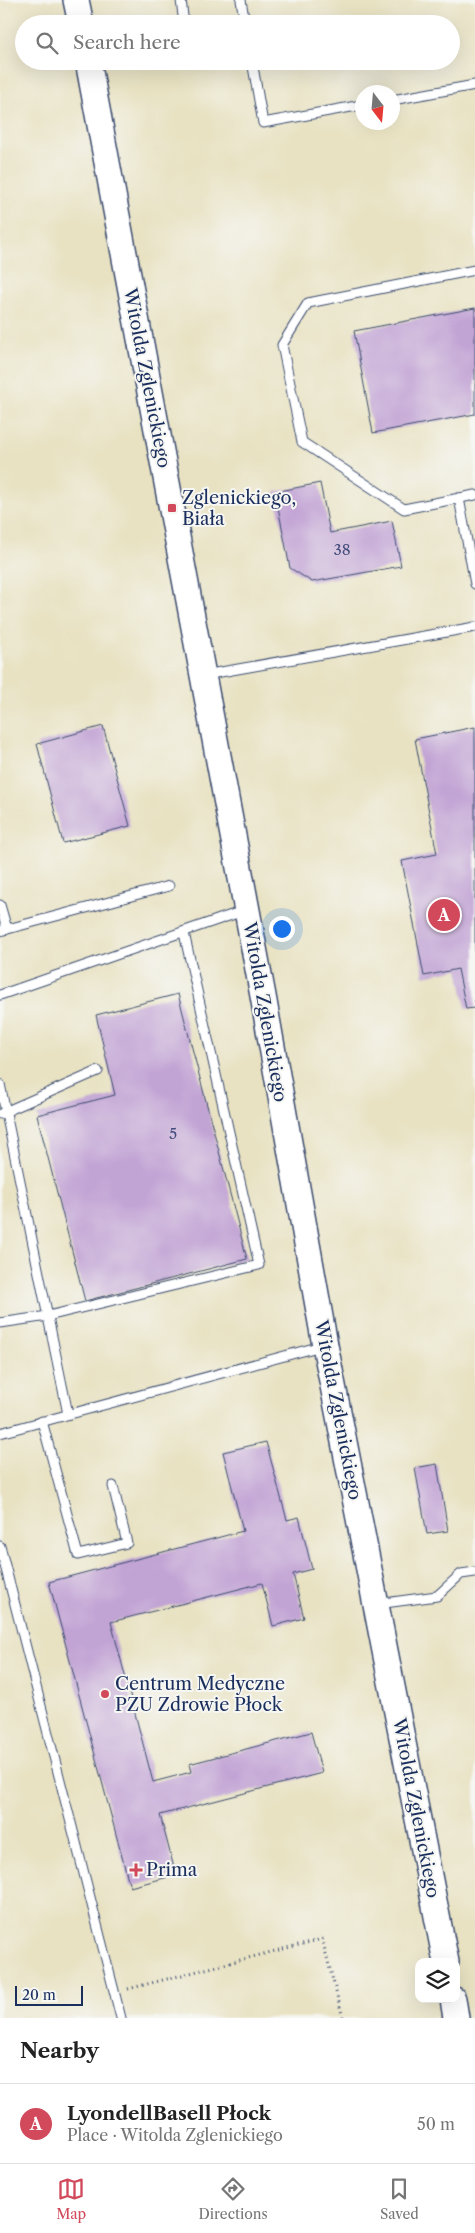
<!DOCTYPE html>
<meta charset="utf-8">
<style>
body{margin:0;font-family:"Libre Caslon Text",serif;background:#f6f6f6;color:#222}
.controls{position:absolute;right:15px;bottom:15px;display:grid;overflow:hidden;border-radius:10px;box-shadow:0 5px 20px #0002}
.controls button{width:45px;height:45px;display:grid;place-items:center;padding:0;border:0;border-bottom:1px solid #e0e0e0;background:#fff;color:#222;font:25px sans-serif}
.compass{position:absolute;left:355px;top:85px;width:45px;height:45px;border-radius:50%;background:#fff;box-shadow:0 5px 20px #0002;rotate:164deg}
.scale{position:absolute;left:15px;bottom:12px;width:68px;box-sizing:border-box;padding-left:5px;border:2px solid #1b2f5e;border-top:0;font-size:14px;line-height:18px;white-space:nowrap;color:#1b2f5e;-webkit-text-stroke:4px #f6f6f2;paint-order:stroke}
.you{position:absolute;left:281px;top:928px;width:18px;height:18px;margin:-12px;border:4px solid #fff;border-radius:50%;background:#1a73e8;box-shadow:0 0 0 8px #1a73e833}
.badge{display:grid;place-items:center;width:32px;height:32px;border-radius:50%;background:#d1495b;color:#fff;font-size:16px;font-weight:700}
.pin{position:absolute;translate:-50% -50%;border:2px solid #fff;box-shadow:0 1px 5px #0006}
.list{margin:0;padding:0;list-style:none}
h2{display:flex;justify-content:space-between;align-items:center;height:65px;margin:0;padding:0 20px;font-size:21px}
h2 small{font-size:16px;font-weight:400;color:#767676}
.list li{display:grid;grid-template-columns:32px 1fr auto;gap:15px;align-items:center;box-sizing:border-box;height:80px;padding:0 20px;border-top:1px solid #e0e0e0}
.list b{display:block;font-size:19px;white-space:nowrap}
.list p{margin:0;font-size:16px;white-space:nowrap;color:#767676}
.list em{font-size:16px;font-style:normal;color:#767676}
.icon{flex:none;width:28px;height:28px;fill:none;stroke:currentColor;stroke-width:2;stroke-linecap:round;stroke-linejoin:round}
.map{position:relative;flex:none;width:475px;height:2018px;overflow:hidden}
.search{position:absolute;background:#fff;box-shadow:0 5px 20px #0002;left:15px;right:15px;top:15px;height:55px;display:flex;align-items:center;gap:12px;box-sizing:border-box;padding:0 18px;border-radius:28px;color:#767676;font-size:19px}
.sheet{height:145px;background:#fff}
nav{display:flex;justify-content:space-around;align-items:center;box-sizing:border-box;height:70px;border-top:1px solid #e0e0e0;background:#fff;font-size:14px;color:#767676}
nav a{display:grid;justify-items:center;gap:2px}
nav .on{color:#d1495b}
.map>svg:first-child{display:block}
</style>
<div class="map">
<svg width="475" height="2018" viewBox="0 0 475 2018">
<rect width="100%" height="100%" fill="#f6f6f2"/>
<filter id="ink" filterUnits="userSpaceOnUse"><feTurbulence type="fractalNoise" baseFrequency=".02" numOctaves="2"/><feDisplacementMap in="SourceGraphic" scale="10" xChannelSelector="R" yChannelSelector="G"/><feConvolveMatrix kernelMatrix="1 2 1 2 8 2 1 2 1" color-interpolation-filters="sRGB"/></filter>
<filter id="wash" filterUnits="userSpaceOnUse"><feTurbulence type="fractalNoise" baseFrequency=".0096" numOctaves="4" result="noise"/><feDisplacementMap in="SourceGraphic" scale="20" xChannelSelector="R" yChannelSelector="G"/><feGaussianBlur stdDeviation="1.12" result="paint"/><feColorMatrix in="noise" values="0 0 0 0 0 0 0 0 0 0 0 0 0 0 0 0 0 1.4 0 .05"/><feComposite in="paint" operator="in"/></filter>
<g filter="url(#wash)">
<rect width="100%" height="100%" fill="#e8e2c2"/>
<g id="blocks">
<g fill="#c1a3d4">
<path d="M 475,308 L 475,414 L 373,433 L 354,331 Z"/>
<path d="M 320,483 L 330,533 L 392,521 L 401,566 L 312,582 L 290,568 L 275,492 Z"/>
<path d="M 103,726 L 130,826 L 63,843 L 37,744 Z"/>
<path d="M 475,727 L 475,1008 L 466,1009 L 458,969 L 424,976 L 402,861 L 437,854 L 415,739 Z"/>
<path d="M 178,994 L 247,1259 L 85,1301 L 37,1115 L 115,1095 L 96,1015 Z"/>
<path d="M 266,1442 L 287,1520 L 299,1517 L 312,1569 L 293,1574 L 304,1618 L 273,1626 L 262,1583 L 111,1622 L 153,1782 L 191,1772 L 189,1764 L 311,1732 L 322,1773 L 160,1815 L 176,1875 L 130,1887 L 49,1582 L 243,1531 L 223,1452 Z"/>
<path d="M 437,1464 L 448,1531 L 427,1534 L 415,1468 Z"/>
</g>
</g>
</g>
<g filter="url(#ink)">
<use href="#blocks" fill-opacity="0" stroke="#3a4a6d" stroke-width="1"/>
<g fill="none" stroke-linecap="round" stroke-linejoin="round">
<defs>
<g id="lane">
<path d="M 181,0 L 184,24"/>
<path d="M 241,0 L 245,24"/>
<path d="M 252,61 L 263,123 L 362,105"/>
<path d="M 392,100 L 475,85"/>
<path d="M 475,270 L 308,303 L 282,345 L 302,442 L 404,509 L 475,495"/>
<path d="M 459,498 L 475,584"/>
<path d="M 204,675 L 475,627"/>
<path d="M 0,905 L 7,929"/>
<path d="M 0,931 L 169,886"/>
<path d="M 0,995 L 246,910"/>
<path d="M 0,1084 L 68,1414"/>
<path d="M 0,1114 L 98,1071"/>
<path d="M 0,1323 L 48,1316 L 259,1265 L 184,933"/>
<path d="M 42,1421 L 78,1555 L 127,1543 L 113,1486"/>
<path d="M 0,1433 L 325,1345"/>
<path d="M 0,1546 L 121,2018"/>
<path d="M 377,1604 L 437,1596 L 461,1574 L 475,1572"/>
</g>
<g id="secondary">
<path d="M 76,0 L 81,24"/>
<path d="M 88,61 L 263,996 L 325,1345 L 446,1962"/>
<path d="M 453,1999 L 456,2018"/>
</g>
</defs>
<use href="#lane" stroke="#3a4a6d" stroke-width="11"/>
<use href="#secondary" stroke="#3a4a6d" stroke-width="28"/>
<path stroke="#3a4a6d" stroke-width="3" stroke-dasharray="1 4" stroke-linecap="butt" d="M 128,1989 L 322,1939 L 343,2018"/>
<use href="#lane" stroke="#fff" stroke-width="9"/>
<use href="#secondary" stroke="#fff" stroke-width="25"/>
</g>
</g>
<g fill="#d1495b" stroke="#f6f6f2" stroke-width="2">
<rect x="167" y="503" width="10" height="10" rx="2.5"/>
<circle cx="105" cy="1694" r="5"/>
<path d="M133.5 1862.5h5v5h5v5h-5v5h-5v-5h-5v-5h5z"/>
</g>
<g text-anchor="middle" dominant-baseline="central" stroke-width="4" stroke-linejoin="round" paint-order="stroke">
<g font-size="15" fill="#444c7c">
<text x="342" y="549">38</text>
<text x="173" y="1133">5</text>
</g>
<g font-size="18" fill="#1b2f5e" stroke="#f6f6f2">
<text transform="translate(147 378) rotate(79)">Witolda Zglenickiego</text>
<text transform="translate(265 1012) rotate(80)">Witolda Zglenickiego</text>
<text transform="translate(338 1410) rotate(79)">Witolda Zglenickiego</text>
<text transform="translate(416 1808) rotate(79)">Witolda Zglenickiego</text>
</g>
<g font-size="18" fill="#1b2f5e" stroke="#f6f6f2" text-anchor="start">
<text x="182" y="498">Zglenickiego,<tspan x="182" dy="21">Biała</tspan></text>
<text x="115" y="1684">Centrum Medyczne<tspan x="115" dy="21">PZU Zdrowie Płock</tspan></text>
<text x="146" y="1870">Prima</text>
</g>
</g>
</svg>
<div class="controls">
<button><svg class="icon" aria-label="layers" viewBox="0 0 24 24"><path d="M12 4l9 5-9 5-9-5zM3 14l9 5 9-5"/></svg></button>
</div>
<svg class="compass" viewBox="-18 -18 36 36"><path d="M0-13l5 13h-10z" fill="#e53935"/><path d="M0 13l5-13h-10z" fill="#767676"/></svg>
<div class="scale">20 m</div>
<div class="you"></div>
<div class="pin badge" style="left:444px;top:915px">A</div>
<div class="search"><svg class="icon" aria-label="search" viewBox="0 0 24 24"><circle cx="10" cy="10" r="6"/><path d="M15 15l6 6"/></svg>Search here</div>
</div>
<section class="sheet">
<h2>Nearby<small></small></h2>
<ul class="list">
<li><span class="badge">A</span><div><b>LyondellBasell Płock</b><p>Place · Witolda Zglenickiego</p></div><em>50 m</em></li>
</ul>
</section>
<nav>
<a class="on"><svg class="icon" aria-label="map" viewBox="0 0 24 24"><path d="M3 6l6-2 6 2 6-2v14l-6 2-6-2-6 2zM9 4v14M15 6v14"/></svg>Map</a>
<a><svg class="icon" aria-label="directions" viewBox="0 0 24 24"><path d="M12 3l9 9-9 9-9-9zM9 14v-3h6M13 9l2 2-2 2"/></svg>Directions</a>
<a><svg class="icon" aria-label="saved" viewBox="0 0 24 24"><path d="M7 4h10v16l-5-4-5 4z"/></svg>Saved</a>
</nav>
